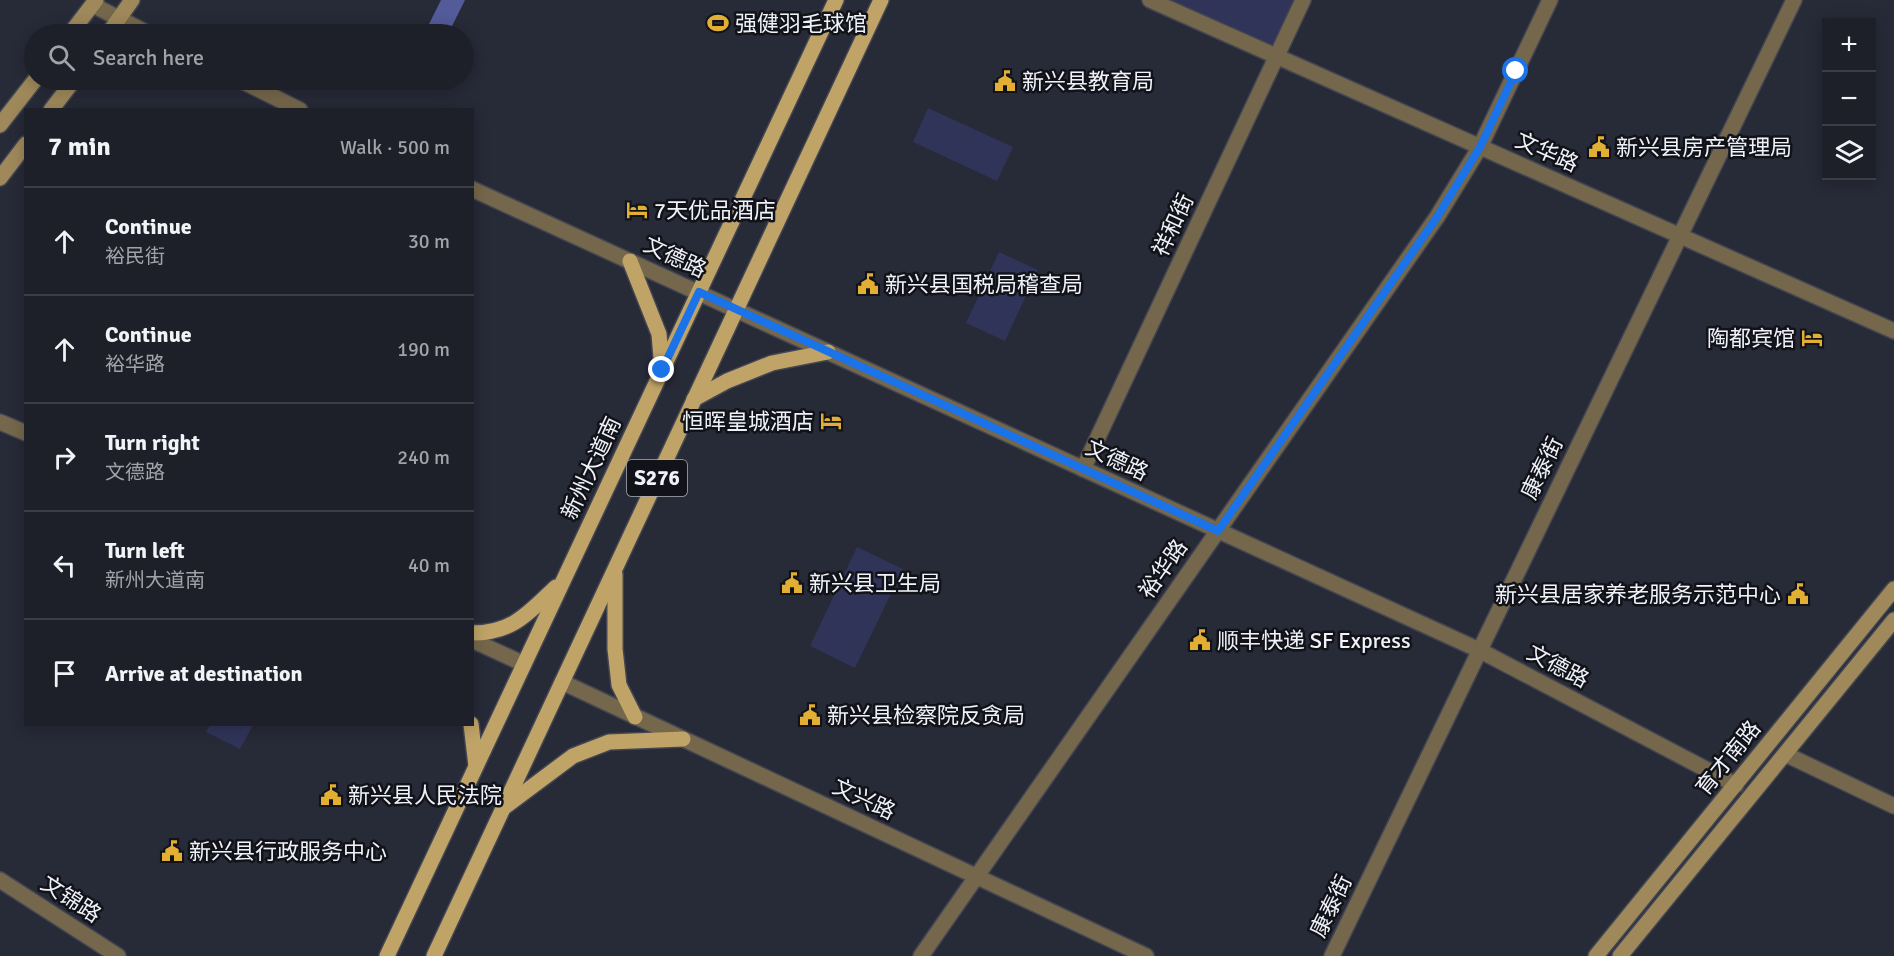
<!DOCTYPE html>
<meta charset="utf-8">
<style>
body{margin:0;font-family:Signika,"Noto Sans SC",sans-serif;background:#2a2d35;color:#f1f3f6}
.controls{position:absolute;right:18px;top:18px;display:grid;overflow:hidden;border-radius:0px;box-shadow:0 3px 15px #0003}
.controls button{width:54px;height:54px;display:grid;place-items:center;padding:0;border:0;border-bottom:2px solid #3b3e46;background:#1d2029;color:#f1f3f6;font:30px sans-serif}
.stop{position:absolute;width:18px;height:18px;margin:-14px;border:4px solid #1a73e8;border-radius:50%;background:#fff}
.stop.end{background:#1a73e8;border-color:#fff;box-shadow:0 2px 6px #0008}
.list{margin:0;padding:0;list-style:none}
h2{display:flex;justify-content:space-between;align-items:center;height:78px;margin:0;padding:0 24px;font-size:26px}
h2 small{font-size:20px;font-weight:400;color:#a0a3a8}
.list li{display:grid;grid-template-columns:39px 1fr auto;gap:18px;align-items:center;box-sizing:border-box;height:108px;padding:0 24px;border-top:2px solid #3b3e46}
.list b{display:block;font-size:22px;white-space:nowrap}
.list p{margin:0;font-size:20px;white-space:nowrap;color:#a0a3a8}
.list em{font-size:20px;font-style:normal;color:#a0a3a8}
.icon{flex:none;width:33px;height:33px;fill:none;stroke:currentColor;stroke-width:2;stroke-linecap:round;stroke-linejoin:round}
.map{position:relative;flex:none;width:1894px;height:956px;overflow:hidden}
.search{position:absolute;background:#1d2029;box-shadow:0 3px 15px #0003;left:24px;top:24px;width:450px;height:66px;display:flex;align-items:center;gap:15px;box-sizing:border-box;padding:0 21px;border-radius:33px;color:#a0a3a8;font-size:22px}
.panel{position:absolute;background:#1d2029;box-shadow:0 3px 15px #0003;left:24px;top:108px;width:450px;height:618px;border-radius:0px}
.map>svg:first-child{display:block}
</style>
<div class="map">
<svg width="1894" height="956" viewBox="0 0 1894 956">
<rect width="100%" height="100%" fill="#272a37"/>
<g fill="#303458">
<path d="M 1150,0 L 1303,0 L 1277,57 Z"/>
<path d="M 928,108 L 1013,147 L 997,181 L 913,142 Z"/>
<path d="M 999,252 L 1038,270 L 1005,341 L 966,323 Z"/>
<path d="M 857,547 L 903,569 L 855,668 L 810,646 Z"/>
<path d="M 210,725 L 210,724 L 253,725 L 240,749 L 206,732 Z"/>
</g>
<path fill="#535b9a" d="M 441,0 L 465,0 L 448,34 L 424,34 Z"/>
<g fill="none" stroke-linecap="round" stroke-linejoin="round">
<defs>
<g id="street">
<path d="M 1150,0 L 1894,331"/>
<path d="M 93,5 L 149,34"/>
<path d="M 240,80 L 300,110"/>
<path d="M 472,189 L 1479,650 L 1736,785"/>
<path d="M 0,422 L 26,433"/>
<path d="M 1083,469 L 1303,0"/>
<path d="M 472,640 L 524,664"/>
<path d="M 562,682 L 1146,956"/>
<path d="M 1785,754 L 1894,806"/>
<path d="M 0,880 L 118,956"/>
<path d="M 921,956 L 1437,217 L 1480,147 L 1550,0"/>
<path d="M 1332,956 L 1794,0"/>
</g>
<g id="secondary">
<path d="M 70,34 L 96,0"/>
<path d="M 108,34 L 132,0"/>
<path d="M 51,110 L 74,80"/>
<path d="M 0,125 L 35,80"/>
<path d="M 0,178 L 26,144"/>
<path d="M 1596,956 L 1894,589"/>
<path d="M 1620,956 L 1894,620"/>
</g>
<g id="primary">
<path d="M 630,261 L 659,334 L 662,369"/>
<path d="M 694,399 L 727,381 L 772,363 L 828,352"/>
<path d="M 615,574 L 615,649 L 619,685 L 635,717"/>
<path d="M 472,633 C 513,633 528,613 556,587"/>
<path d="M 471,724 L 476,766"/>
<path d="M 506,806 L 573,756 L 609,742 L 683,739"/>
<path d="M 387,956 L 836,0"/>
<path d="M 434,956 L 881,0"/>
</g>
</defs>
<use href="#street" stroke="#434652" stroke-width="18"/>
<use href="#secondary" stroke="#434652" stroke-width="18"/>
<use href="#primary" stroke="#434652" stroke-width="18"/>
<use href="#street" stroke="#75674b" stroke-width="15"/>
<use href="#secondary" stroke="#9f895b" stroke-width="15"/>
<use href="#primary" stroke="#c0a367" stroke-width="15"/>
</g>
<g fill="none" stroke-linecap="round" stroke-linejoin="round">
<path stroke="#1a73e8" stroke-width="8" d="M 662,370 L 699,292 L 1218,531 L 1437,217 L 1480,147 L 1516,71"/>
</g>
<defs>
<symbol id="stadium-bare" viewBox="-9 -9 18 18"><path d="M0-5a6.5 5 0 1 0 0 10a6.5 5 0 1 0 0-10ZM-3.5-1.8h7v3.6h-7Z" fill="#e2af34" stroke="#121319" stroke-width="2.5" paint-order="stroke"/></symbol>
<symbol id="civic-bare" viewBox="-9 -9 18 18"><path d="M-.6-6.5H3V-4.5H.6V-3L4-1V1h2V6H-6V1h2V-1L-.6-3ZM-1.2 2.5V6h2.4V2.5Z" fill="#e2af34" stroke="#121319" stroke-width="2.5" paint-order="stroke"/></symbol>
<symbol id="hotel-bare" viewBox="-9 -9 18 18"><path d="M-6-4.5h1.5V1H6V5H4.5V3h-9V5H-6ZM-4 0a1.8 1.8 0 1 1 3.6 0ZM.5 0V-2.5h3Q6-2.5 6 0Z" fill="#e2af34" stroke="#121319" stroke-width="2.5" paint-order="stroke"/></symbol>
</defs>
<g fill-rule="evenodd">
<use href="#stadium-bare" x="703" y="8" width="30" height="30"/>
<use href="#civic-bare" x="990" y="66" width="30" height="30"/>
<use href="#civic-bare" x="1584" y="132" width="30" height="30"/>
<use href="#hotel-bare" x="622" y="195" width="30" height="30"/>
<use href="#civic-bare" x="853" y="269" width="30" height="30"/>
<use href="#hotel-bare" x="1797" y="323" width="30" height="30"/>
<use href="#hotel-bare" x="816" y="406" width="30" height="30"/>
<use href="#civic-bare" x="777" y="568" width="30" height="30"/>
<use href="#civic-bare" x="1783" y="579" width="30" height="30"/>
<use href="#civic-bare" x="1185" y="625" width="30" height="30"/>
<use href="#civic-bare" x="795" y="700" width="30" height="30"/>
<use href="#civic-bare" x="316" y="780" width="30" height="30"/>
<use href="#civic-bare" x="157" y="836" width="30" height="30"/>
</g>
<g text-anchor="middle" dominant-baseline="central" stroke-width="5" stroke-linejoin="round" paint-order="stroke">
<rect fill="#121319" stroke="#adafb6" stroke-width="1.5" x="627" y="460" width="60" height="36" rx="4.5"/>
<g font-size="21" font-weight="bold" fill="#f0f2fa">
<text x="657" y="478">S276</text>
</g>
<g font-size="22" fill="#f0f2fa" stroke="#121319" text-anchor="start">
<text x="735" y="23">强健羽毛球馆</text>
<text x="1022" y="81">新兴县教育局</text>
<text x="1616" y="147">新兴县房产管理局</text>
<text x="654" y="210">7天优品酒店</text>
<text x="885" y="284">新兴县国税局稽查局</text>
<text x="1795" y="338" text-anchor="end">陶都宾馆</text>
<text x="814" y="421" text-anchor="end">恒晖皇城酒店</text>
<text x="809" y="583">新兴县卫生局</text>
<text x="1781" y="594" text-anchor="end">新兴县居家养老服务示范中心</text>
<text x="1217" y="640">顺丰快递 SF Express</text>
<text x="827" y="715">新兴县检察院反贪局</text>
<text x="348" y="795">新兴县人民法院</text>
<text x="189" y="851">新兴县行政服务中心</text>
</g>
<g font-size="22" fill="#f0f2fa" stroke="#121319">
<text transform="translate(1547 152) rotate(24)">文华路</text>
<text transform="translate(1173 225) rotate(-65)">祥和街</text>
<text transform="translate(675 257) rotate(25)">文德路</text>
<text transform="translate(1117 460) rotate(25)">文德路</text>
<text transform="translate(591 468) rotate(-65)">新州大道南</text>
<text transform="translate(1542 468) rotate(-64)">康泰街</text>
<text transform="translate(1163 569) rotate(-55)">裕华路</text>
<text transform="translate(1558 666) rotate(28)">文德路</text>
<text transform="translate(1728 758) rotate(-51)">育才南路</text>
<text transform="translate(864 799) rotate(25)">文兴路</text>
<text transform="translate(71 899) rotate(33)">文锦路</text>
<text transform="translate(1331 906) rotate(-64)">康泰街</text>
</g>
</g>
</svg>
<div class="controls">
<button>+</button>
<button>−</button>
<button><svg class="icon" aria-label="layers" viewBox="0 0 24 24"><path d="M12 4l9 5-9 5-9-5zM3 14l9 5 9-5"/></svg></button>
</div>
<div class="stop" style="left:1516px;top:71px"></div>
<div class="stop end" style="left:662px;top:370px"></div>
<div class="search"><svg class="icon" aria-label="search" viewBox="0 0 24 24"><circle cx="10" cy="10" r="6"/><path d="M15 15l6 6"/></svg>Search here</div>
<section class="panel">
<h2>7 min<small>Walk · 500 m</small></h2>
<ul class="list">
<li><svg class="icon" aria-label="ahead" viewBox="0 0 24 24"><path d="M12 20V5M6 11l6-6 6 6"/></svg><div><b>Continue</b><p>裕民街</p></div><em>30 m</em></li>
<li><svg class="icon" aria-label="ahead" viewBox="0 0 24 24"><path d="M12 20V5M6 11l6-6 6 6"/></svg><div><b>Continue</b><p>裕华路</p></div><em>190 m</em></li>
<li><svg class="icon" aria-label="right" viewBox="0 0 24 24"><path d="M7 20v-9h11M14 6l5 5-5 5"/></svg><div><b>Turn right</b><p>文德路</p></div><em>240 m</em></li>
<li><svg class="icon" aria-label="left" viewBox="0 0 24 24"><path d="M17 20v-9H6M10 6l-5 5 5 5"/></svg><div><b>Turn left</b><p>新州大道南</p></div><em>40 m</em></li>
<li><svg class="icon" aria-label="arrive" viewBox="0 0 24 24"><path d="M6 21V4h12l-3 4 3 4H6"/></svg><div><b>Arrive at destination</b></div></li>
</ul>
</section>
</div>
